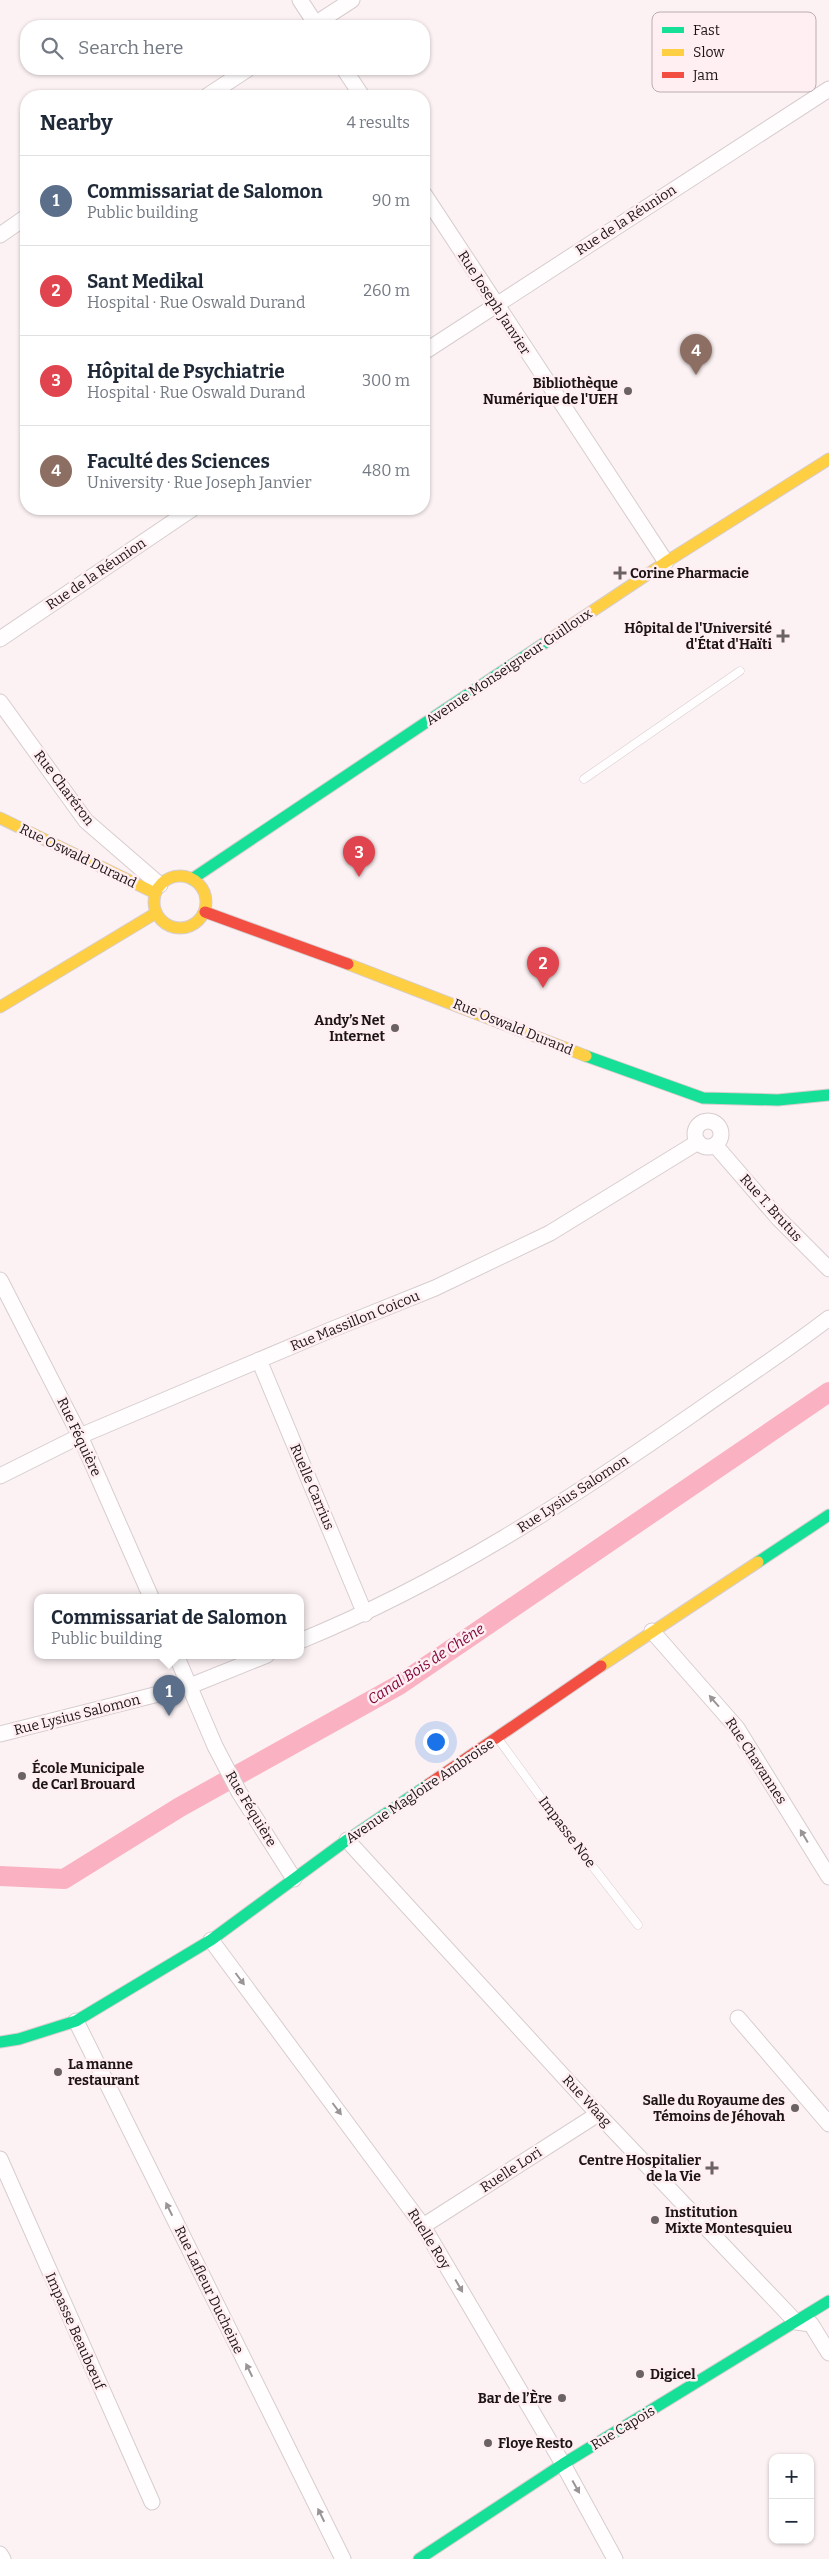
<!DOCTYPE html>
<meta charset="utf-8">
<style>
body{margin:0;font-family:Bitter,serif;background:#f6f6f7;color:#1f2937}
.controls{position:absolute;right:15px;bottom:15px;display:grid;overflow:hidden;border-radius:10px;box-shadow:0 1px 4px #0004}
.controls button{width:45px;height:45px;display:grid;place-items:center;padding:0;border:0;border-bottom:1px solid #e0e1e3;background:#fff;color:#1f2937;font:25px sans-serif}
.you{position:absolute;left:435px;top:1741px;width:18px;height:18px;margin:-12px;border:4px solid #fff;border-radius:50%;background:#1a73e8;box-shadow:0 0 0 8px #1a73e833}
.badge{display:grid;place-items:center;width:32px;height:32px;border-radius:50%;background:#7c3aed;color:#fff;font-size:16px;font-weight:700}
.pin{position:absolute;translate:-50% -41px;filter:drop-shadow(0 1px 2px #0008)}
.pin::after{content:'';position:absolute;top:26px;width:18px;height:15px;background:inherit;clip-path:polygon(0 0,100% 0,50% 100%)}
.popup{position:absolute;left:34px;top:1594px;width:270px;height:65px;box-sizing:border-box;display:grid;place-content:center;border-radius:10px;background:#fff;filter:drop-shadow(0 1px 4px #0005);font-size:16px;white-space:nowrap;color:#747a83}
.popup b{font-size:19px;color:#1f2937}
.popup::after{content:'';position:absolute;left:50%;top:100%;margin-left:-10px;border:10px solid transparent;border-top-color:#fff}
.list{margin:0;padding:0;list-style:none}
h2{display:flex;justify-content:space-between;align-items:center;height:65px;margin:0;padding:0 20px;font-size:21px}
h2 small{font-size:16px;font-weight:400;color:#747a83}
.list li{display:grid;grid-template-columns:32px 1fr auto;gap:15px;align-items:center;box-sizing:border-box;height:90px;padding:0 20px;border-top:1px solid #e0e1e3}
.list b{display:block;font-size:19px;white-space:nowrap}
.list p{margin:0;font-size:16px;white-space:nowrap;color:#747a83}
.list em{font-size:16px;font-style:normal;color:#747a83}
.icon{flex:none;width:28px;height:28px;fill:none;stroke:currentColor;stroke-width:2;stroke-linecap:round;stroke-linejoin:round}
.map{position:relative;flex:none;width:829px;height:2559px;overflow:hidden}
.search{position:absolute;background:#fff;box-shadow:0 1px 4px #0004;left:20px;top:20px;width:410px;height:55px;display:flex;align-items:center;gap:12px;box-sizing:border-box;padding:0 18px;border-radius:20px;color:#747a83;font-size:19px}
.panel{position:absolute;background:#fff;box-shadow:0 1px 4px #0004;left:20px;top:90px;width:410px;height:425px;border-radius:20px}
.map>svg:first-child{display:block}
</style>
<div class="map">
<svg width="829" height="2559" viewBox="0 0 829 2559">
<rect width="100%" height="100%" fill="#fcf2f4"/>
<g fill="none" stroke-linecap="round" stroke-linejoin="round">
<path stroke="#fab2c2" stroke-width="20" d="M 0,1876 L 64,1879 L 180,1807 L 399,1685 L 829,1392"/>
<defs>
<g id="lane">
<path d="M 584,779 L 740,671"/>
<path d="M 499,1740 L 569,1836 L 638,1925"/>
</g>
<g id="street">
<path d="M 300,0 L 317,26"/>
<path d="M 312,26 L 352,0"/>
<path d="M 344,69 L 362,96"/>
<path d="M 207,96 L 248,69"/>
<path d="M 424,194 L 666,562"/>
<path d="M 0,235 L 26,217"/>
<path d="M 424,352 L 829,89"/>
<path d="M 0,639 L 192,509"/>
<path d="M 0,702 L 86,821 L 160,885"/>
<circle cx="708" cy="1134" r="13"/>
<path d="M 715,1145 L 779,1219 L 829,1269"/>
<path d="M 0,1280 L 80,1436 L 151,1597"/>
<path d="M 259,1360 L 365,1614"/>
<path d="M 0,1476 L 80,1436 L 328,1331 L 435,1288 L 550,1233 L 698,1142"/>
<path d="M 652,1631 L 737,1728 L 829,1877"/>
<path d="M 300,1641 C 444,1582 566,1502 693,1414 C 738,1382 785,1352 829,1318"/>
<path d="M 176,1655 L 215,1746 L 239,1792 L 294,1879"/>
<path d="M 0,1734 L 190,1686 L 267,1655"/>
<path d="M 347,1840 L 598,2114 L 796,2322 L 811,2324 L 829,2353"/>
<path d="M 211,1940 L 423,2226 L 563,2464 L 615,2559"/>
<path d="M 738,2018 L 829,2124"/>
<path d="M 76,2021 L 343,2559"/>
<path d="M 0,2159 L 152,2502"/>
<path d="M 423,2226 L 598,2114"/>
<path d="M 0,2554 L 3,2559"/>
</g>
<g id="fast">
<path d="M 192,879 L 549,640"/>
<path d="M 586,1056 L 703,1098 L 778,1100 L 829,1095"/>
<path d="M 758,1562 L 829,1515"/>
<path d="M 0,2042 L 19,2039 L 76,2021 L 211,1940 L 347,1840 L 429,1784"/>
<path d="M 419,2559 L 563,2464 L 829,2301"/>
</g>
<g id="slow">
<path d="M 549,640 L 666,562 L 829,459"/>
<path d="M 0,818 L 155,893"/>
<circle cx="180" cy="902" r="26"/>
<path d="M 348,964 L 586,1056"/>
<path d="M 0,1007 L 156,913"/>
<path d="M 601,1666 L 758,1562"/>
</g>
<g id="jam">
<path d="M 205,912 L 348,964"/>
<path d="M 429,1784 L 601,1666"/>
</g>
</defs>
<use href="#lane" stroke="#d7cdcf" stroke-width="9"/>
<use href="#street" stroke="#d7cdcf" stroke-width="17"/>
<use href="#fast" stroke="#d7cdcf" stroke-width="13"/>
<use href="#slow" stroke="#d7cdcf" stroke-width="13"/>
<use href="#jam" stroke="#d7cdcf" stroke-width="13"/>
<use href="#lane" stroke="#fffdfd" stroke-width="8"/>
<use href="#street" stroke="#fffdfd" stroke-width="15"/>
<use href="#fast" stroke="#16e098" stroke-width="11"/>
<use href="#slow" stroke="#ffcf43" stroke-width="11"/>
<use href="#jam" stroke="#f24e42" stroke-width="11"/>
</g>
<defs><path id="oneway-solid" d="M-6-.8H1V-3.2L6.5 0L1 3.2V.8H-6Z" transform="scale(1.25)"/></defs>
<g fill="#999495">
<use href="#oneway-solid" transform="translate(714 1701) rotate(-131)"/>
<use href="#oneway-solid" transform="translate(804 1836) rotate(-121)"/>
<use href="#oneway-solid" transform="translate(240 1979) rotate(53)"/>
<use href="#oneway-solid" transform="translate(337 2109) rotate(53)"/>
<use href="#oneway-solid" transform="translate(169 2209) rotate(-116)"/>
<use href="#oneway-solid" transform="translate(459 2286) rotate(60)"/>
<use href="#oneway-solid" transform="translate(249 2370) rotate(-116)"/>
<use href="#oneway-solid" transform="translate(576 2487) rotate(61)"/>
<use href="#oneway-solid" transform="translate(321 2515) rotate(-116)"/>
</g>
<g fill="#6b6264" stroke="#ffeff2" stroke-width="2">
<circle cx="628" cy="391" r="5"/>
<path d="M617.5 565.5h5v5h5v5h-5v5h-5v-5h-5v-5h5z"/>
<path d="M780.5 628.5h5v5h5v5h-5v5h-5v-5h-5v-5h5z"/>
<circle cx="395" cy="1028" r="5"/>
<circle cx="22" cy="1776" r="5"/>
<circle cx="58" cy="2072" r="5"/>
<circle cx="795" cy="2108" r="5"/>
<path d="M709.5 2160.5h5v5h5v5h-5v5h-5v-5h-5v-5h5z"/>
<circle cx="655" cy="2220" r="5"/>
<circle cx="640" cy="2374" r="5"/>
<circle cx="562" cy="2398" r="5"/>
<circle cx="488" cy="2443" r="5"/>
</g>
<g text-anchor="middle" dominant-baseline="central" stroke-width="5" stroke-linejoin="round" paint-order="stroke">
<g font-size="14" fill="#1d1416" stroke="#ffeff2">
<text transform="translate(626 220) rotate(-33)">Rue de la Réunion</text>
<text transform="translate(494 303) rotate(57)">Rue Joseph Janvier</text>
<text transform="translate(96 574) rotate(-34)">Rue de la Réunion</text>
<text transform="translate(509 667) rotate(-34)">Avenue Monseigneur Guilloux</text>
<text transform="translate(64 788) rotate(53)">Rue Charéron</text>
<text transform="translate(78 856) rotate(26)">Rue Oswald Durand</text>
<text transform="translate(513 1027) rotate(22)">Rue Oswald Durand</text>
<text transform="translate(771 1208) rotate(48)">Rue T. Brutus</text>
<text transform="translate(355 1321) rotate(-22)">Rue Massillon Coicou</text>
<text transform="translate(79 1437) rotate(65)">Rue Féquière</text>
<text transform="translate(312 1487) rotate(67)">Ruelle Carrius</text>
<text transform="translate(573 1494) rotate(-33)">Rue Lysius Salomon</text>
<text transform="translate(77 1715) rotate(-14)">Rue Lysius Salomon</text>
<text transform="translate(756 1761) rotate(57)">Rue Chavannes</text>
<text transform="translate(420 1791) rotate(-34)">Avenue Magloire Ambroise</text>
<text transform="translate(251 1809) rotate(59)">Rue Féquière</text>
<text transform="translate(567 1832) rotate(53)">Impasse Noe</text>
<text transform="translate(587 2101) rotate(47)">Rue Waag</text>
<text transform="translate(511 2170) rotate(-33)">Ruelle Lori</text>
<text transform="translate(429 2239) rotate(58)">Ruelle Roy</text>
<text transform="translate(209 2290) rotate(64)">Rue Lafleur Ducheine</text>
<text transform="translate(75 2331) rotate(66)">Impasse Beaubœuf</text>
<text transform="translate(623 2428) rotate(-31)">Rue Capois</text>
</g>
<g font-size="14" font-weight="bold" fill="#1d1416" stroke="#ffeff2" text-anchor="end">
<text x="618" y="383">Bibliothèque<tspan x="618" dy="16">Numérique de l'UEH</tspan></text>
<text x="630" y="573" text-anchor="start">Corine Pharmacie</text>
<text x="772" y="628">Hôpital de l'Université<tspan x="772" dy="16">d'État d'Haïti</tspan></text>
<text x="385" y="1020">Andy’s Net<tspan x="385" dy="16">Internet</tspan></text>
<text x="32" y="1768" text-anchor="start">École Municipale<tspan x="32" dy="16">de Carl Brouard</tspan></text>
<text x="68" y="2064" text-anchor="start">La manne<tspan x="68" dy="16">restaurant</tspan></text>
<text x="785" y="2100">Salle du Royaume des<tspan x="785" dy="16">Témoins de Jéhovah</tspan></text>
<text x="701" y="2160">Centre Hospitalier<tspan x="701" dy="16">de la Vie</tspan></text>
<text x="665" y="2212" text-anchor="start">Institution<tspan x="665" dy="16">Mixte Montesquieu</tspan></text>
<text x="650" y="2374" text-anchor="start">Digicel</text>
<text x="552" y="2398">Bar de l’Ère</text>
<text x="498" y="2443" text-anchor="start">Floye Resto</text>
</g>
<g font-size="15" font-style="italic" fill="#7e0338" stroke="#ffeff2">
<text transform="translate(426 1664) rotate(-33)">Canal Bois de Chêne</text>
</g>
</g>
<rect x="652" y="12" width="164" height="80" rx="8" fill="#ffeff2" stroke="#bbadb0" stroke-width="1"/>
<rect x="662" y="27" width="22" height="6" fill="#16e098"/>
<rect x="662" y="49" width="22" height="7" fill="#ffcf43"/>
<rect x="662" y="72" width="22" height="6" fill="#f24e42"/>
<g font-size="14" fill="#1d1416">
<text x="693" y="35">Fast</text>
<text x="693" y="57">Slow</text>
<text x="693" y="80">Jam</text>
</g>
</svg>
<div class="controls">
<button>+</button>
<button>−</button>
</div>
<div class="you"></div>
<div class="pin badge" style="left:169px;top:1716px;background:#5c6f8a">1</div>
<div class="popup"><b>Commissariat de Salomon</b>Public building</div>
<div class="pin badge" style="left:543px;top:988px;background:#e0444e">2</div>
<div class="pin badge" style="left:359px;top:877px;background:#e0444e">3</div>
<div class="pin badge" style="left:696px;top:375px;background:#8d6e63">4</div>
<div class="search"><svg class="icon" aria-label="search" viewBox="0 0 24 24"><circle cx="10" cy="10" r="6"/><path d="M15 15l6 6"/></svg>Search here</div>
<section class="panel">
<h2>Nearby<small>4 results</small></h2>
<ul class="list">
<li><span class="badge" style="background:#5c6f8a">1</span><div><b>Commissariat de Salomon</b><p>Public building</p></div><em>90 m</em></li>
<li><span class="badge" style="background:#e0444e">2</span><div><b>Sant Medikal</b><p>Hospital · Rue Oswald Durand</p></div><em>260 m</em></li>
<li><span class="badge" style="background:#e0444e">3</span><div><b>Hôpital de Psychiatrie</b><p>Hospital · Rue Oswald Durand</p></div><em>300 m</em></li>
<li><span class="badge" style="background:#8d6e63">4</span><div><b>Faculté des Sciences</b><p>University · Rue Joseph Janvier</p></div><em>480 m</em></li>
</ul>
</section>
</div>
